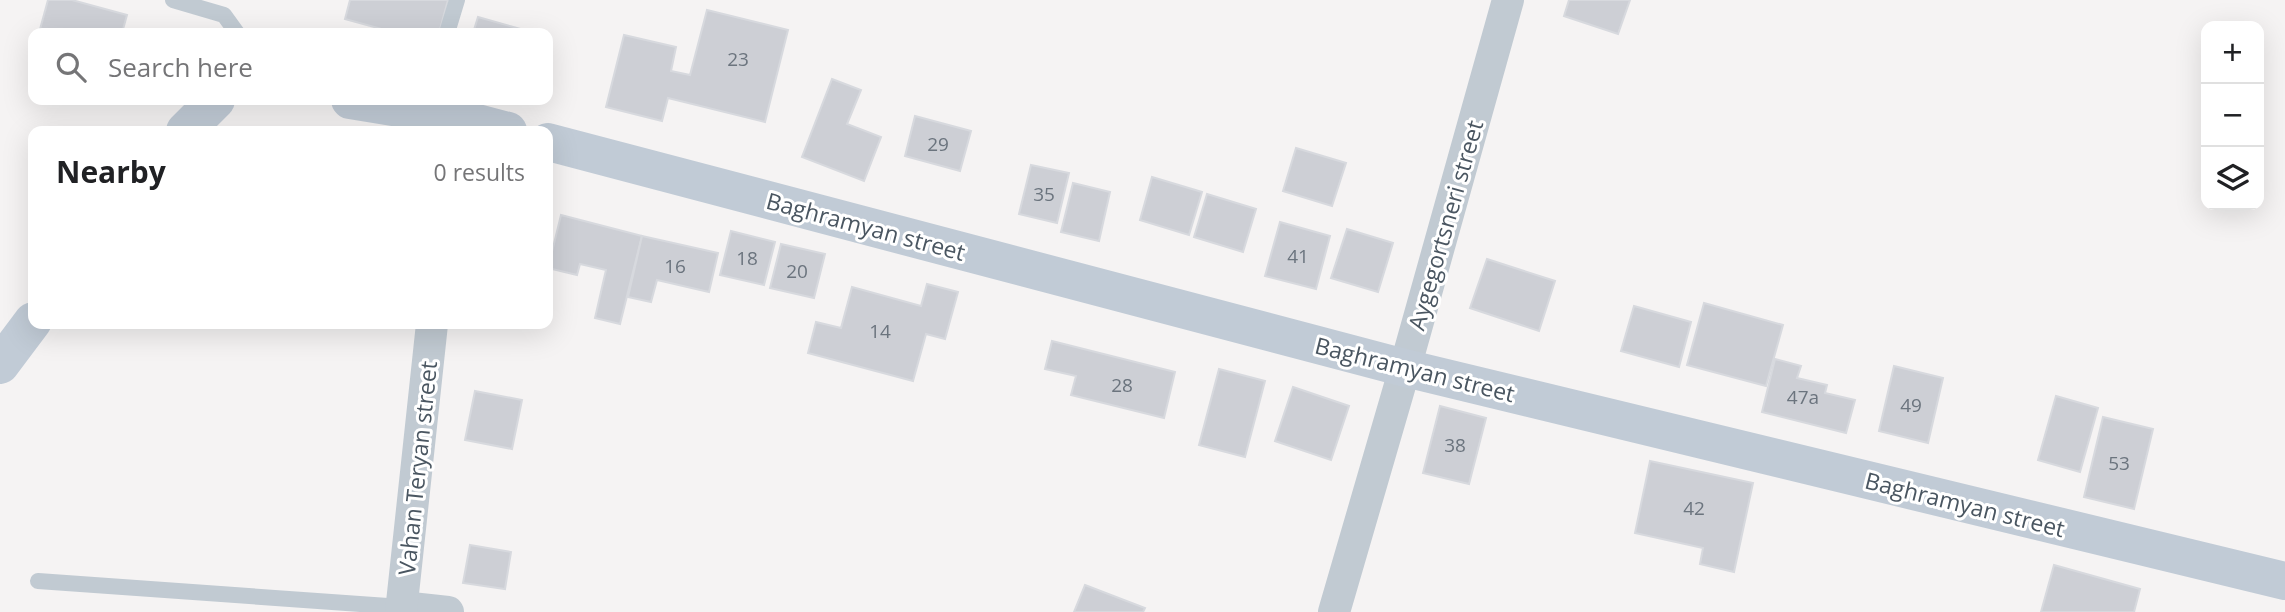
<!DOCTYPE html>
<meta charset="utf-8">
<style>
body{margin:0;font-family:"Open Sans",sans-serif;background:#f6f6f6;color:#202124}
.controls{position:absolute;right:21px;top:21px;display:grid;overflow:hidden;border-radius:14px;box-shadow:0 7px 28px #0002}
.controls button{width:63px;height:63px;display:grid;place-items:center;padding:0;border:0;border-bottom:2px solid #e0e0e0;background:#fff;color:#202124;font:35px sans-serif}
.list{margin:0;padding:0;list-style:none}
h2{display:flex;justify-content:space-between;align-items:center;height:91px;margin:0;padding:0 28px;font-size:30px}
h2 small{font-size:23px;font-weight:400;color:#757577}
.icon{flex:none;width:38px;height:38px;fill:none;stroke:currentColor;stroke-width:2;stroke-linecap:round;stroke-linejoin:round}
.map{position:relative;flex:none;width:2285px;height:612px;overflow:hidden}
.search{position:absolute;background:#fff;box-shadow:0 7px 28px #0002;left:28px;top:28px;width:525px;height:77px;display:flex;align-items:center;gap:18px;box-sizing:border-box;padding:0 24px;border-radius:14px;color:#757577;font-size:26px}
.panel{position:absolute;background:#fff;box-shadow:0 7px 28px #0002;left:28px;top:126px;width:525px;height:203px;border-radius:14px}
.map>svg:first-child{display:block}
</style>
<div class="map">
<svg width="2285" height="612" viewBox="0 0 2285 612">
<rect width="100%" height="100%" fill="#f5f3f3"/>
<g fill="#cdcfd5" stroke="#d7d9de" stroke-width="2">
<path d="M 48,0 L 72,0 L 127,15 L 122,33 L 39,33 Z"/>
<path d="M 350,0 L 448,0 L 439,33 L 396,33 L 345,19 Z"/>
<path d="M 1569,0 L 1630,0 L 1618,34 L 1564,16 Z"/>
<path d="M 707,10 L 788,30 L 765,122 L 668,98 L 662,121 L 606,107 L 624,35 L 676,47 L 671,71 L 690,75 Z"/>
<path d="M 478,17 L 535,33 L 473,33 Z"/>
<path d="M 832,79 L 861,90 L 847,124 L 881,137 L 864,181 L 802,157 Z"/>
<path d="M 915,116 L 971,131 L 960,171 L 905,156 Z"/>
<path d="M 1296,148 L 1346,163 L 1332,206 L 1283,191 Z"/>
<path d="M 1031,165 L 1069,173 L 1057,223 L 1019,214 Z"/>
<path d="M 1152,177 L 1202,192 L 1189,235 L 1140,220 Z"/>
<path d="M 1073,183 L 1110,192 L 1099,241 L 1061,232 Z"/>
<path d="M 1207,194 L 1256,209 L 1243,252 L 1194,237 Z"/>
<path d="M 561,215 L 642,236 L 620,324 L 595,318 L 606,270 L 580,264 L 577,275 L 548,268 Z"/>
<path d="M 1280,222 L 1330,236 L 1316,289 L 1265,276 Z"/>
<path d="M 1347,229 L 1393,243 L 1378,292 L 1331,278 Z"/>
<path d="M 731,231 L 775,242 L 764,285 L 720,275 Z"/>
<path d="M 642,236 L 718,253 L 709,292 L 657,280 L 651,302 L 628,297 Z"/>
<path d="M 781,244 L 825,254 L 814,298 L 770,288 Z"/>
<path d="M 1487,259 L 1555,281 L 1539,331 L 1470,308 Z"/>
<path d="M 927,284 L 958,292 L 945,339 L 926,334 L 913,381 L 808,353 L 816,322 L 841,328 L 852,287 L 921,306 Z"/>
<path d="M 1704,303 L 1783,325 L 1766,386 L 1687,365 Z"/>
<path d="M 1634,306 L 1691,322 L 1679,367 L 1621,351 Z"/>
<path d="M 1052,341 L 1175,372 L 1164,418 L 1071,395 L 1076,376 L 1045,369 Z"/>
<path d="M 1775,359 L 1801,366 L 1797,378 L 1827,385 L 1825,393 L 1855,400 L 1846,433 L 1762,412 Z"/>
<path d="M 1894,366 L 1943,378 L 1928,443 L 1879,431 Z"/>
<path d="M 1219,369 L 1265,381 L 1245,457 L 1199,445 Z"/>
<path d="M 1293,387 L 1349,406 L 1331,460 L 1275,441 Z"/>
<path d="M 475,391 L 522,400 L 512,449 L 465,440 Z"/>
<path d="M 2056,396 L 2098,408 L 2080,472 L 2038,460 Z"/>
<path d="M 1440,406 L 1486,418 L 1469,484 L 1423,473 Z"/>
<path d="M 2103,417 L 2153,429 L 2134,509 L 2084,497 Z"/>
<path d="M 1650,461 L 1753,483 L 1734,572 L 1700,564 L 1703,548 L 1635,533 Z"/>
<path d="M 470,545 L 511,552 L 505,589 L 463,583 Z"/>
<path d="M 2054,565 L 2140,589 L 2134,612 L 2041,612 Z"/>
<path d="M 1085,585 L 1145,608 L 1143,612 L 1074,612 Z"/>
</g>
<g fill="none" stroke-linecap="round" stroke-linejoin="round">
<g stroke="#c1cad2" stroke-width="16">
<path d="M 173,0 L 224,15 L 237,33"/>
<path d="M 447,33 L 457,0"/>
<path d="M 38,581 L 402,607"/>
</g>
<g stroke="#c1cad2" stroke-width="32">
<path d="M 402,607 L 448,612"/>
<path d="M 401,612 L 432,324"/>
<path d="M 1334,612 L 1405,368 L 1508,0"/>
</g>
<g stroke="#c1cbd6" stroke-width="38">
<path d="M 350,100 L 454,117 L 508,131"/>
<path d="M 185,131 L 216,100"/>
<path d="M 548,142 L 1405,368 L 2285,581"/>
<path d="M 0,365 L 33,321"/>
</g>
</g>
<g text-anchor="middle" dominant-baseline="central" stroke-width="6" stroke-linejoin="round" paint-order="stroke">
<g font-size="19" fill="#6b747e">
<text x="738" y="59">23</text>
<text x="938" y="144">29</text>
<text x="1044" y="194">35</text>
<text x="1298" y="256">41</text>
<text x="747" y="258">18</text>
<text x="675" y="266">16</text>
<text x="797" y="271">20</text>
<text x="880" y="331">14</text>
<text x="1122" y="385">28</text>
<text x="1803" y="397">47a</text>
<text x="1911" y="405">49</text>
<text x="1455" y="445">38</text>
<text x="2119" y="463">53</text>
<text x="1694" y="508">42</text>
</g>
<g font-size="23" fill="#4a5661" stroke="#fff">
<text transform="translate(1445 225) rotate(-74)">Aygegortsneri street</text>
<text transform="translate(866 226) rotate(15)">Baghramyan street</text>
<text transform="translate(1415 369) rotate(14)">Baghramyan street</text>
<text transform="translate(417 468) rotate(-84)">Vahan Teryan street</text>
<text transform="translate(1965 504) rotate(14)">Baghramyan street</text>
</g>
</g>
</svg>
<div class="controls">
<button>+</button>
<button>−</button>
<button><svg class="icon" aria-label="layers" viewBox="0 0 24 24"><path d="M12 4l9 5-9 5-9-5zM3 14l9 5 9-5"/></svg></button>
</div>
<div class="search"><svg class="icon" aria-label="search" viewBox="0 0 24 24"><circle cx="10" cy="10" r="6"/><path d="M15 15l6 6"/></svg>Search here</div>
<section class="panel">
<h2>Nearby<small>0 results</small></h2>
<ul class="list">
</ul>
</section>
</div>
